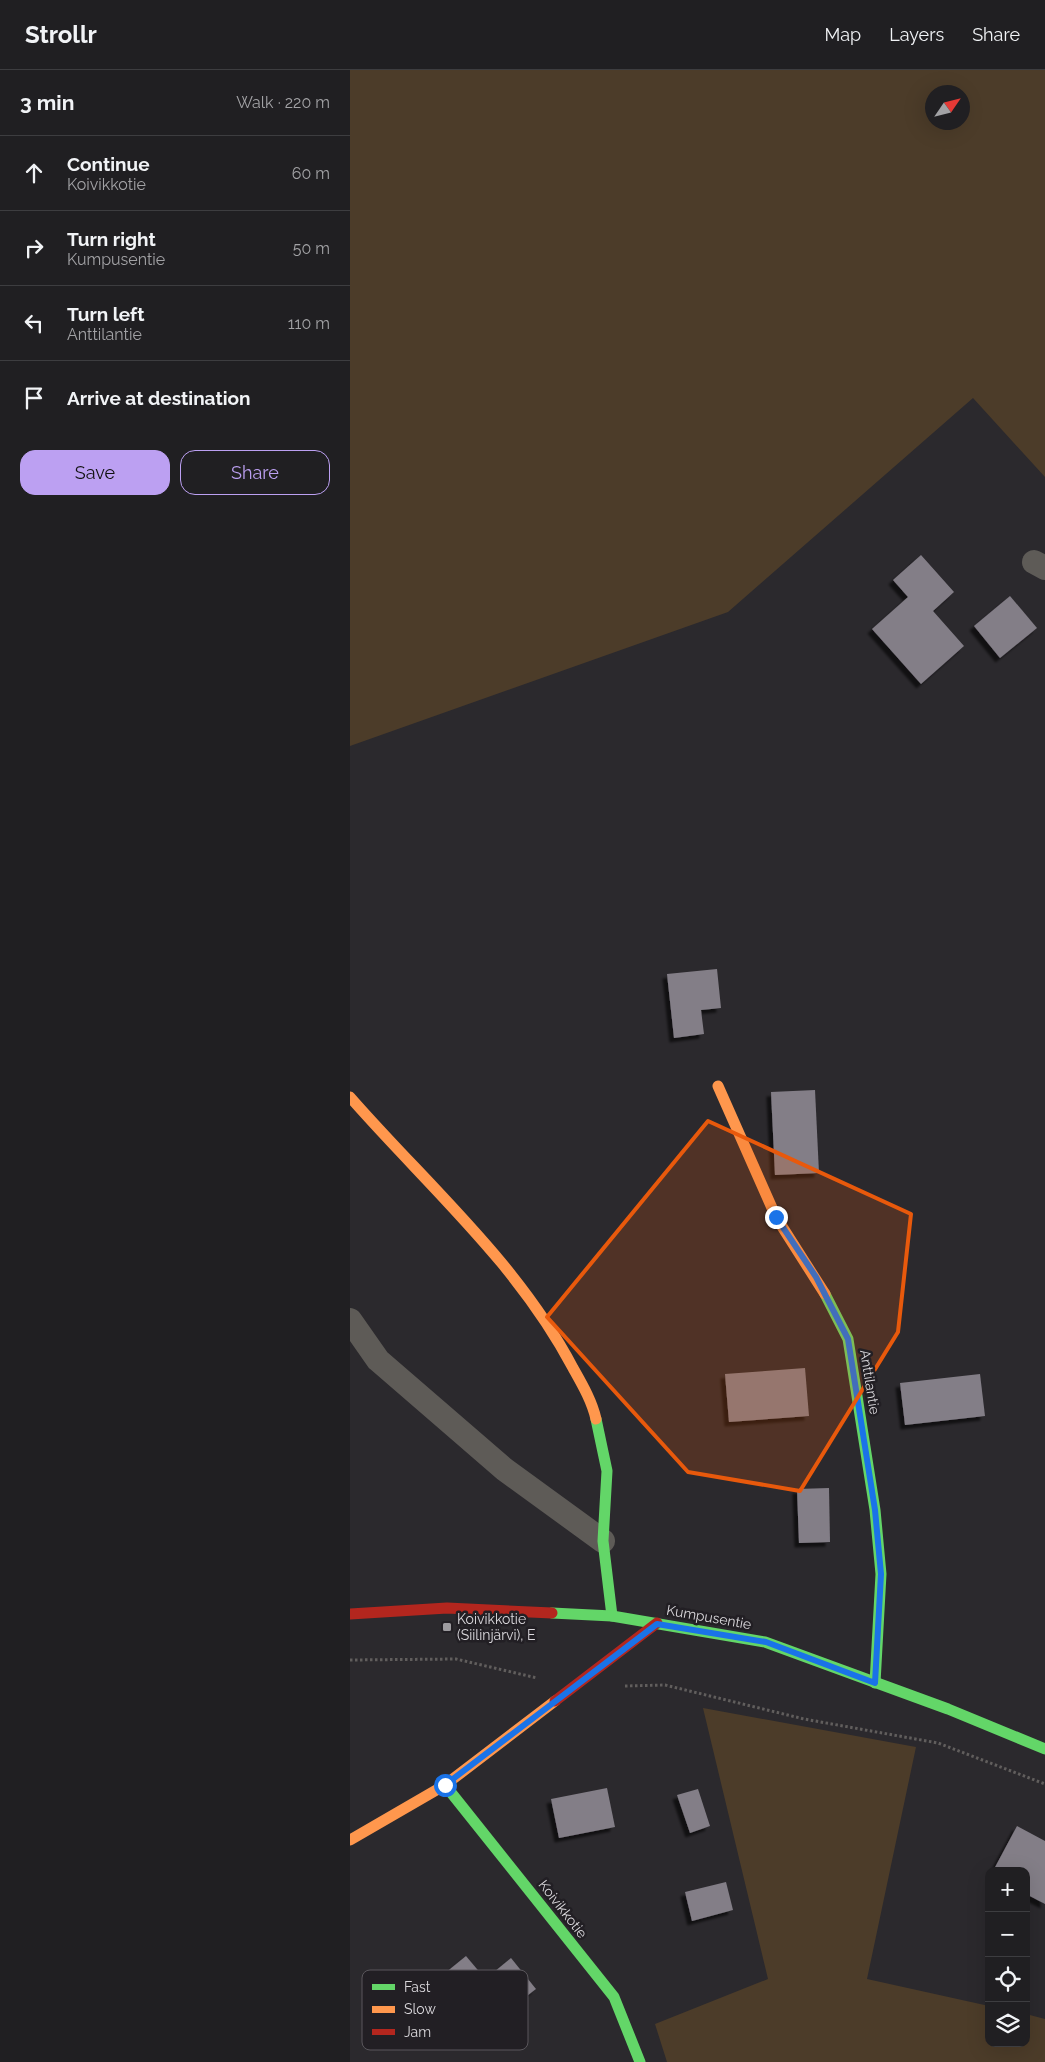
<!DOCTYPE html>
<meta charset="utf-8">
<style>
body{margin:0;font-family:Raleway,sans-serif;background:#28272a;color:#f1f3f6}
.controls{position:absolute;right:15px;bottom:15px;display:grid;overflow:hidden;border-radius:10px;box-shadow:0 5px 20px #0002}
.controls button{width:45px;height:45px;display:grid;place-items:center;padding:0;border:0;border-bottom:1px solid #3d3d40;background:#201f22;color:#f1f3f6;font:25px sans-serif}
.compass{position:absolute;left:575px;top:15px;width:45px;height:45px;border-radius:50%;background:#201f22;box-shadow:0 5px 20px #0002;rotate:55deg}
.stop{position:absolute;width:15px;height:15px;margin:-11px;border:4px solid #1a73e8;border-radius:50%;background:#fff}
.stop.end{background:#1a73e8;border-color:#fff;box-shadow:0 1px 5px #0008}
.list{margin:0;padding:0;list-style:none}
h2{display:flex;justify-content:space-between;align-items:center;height:65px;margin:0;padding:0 20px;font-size:21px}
h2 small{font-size:16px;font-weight:400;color:#a2a2a5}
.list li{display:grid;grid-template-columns:32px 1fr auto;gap:15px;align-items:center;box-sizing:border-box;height:75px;padding:0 20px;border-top:1px solid #3d3d40}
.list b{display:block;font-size:19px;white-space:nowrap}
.list p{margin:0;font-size:16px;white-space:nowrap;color:#a2a2a5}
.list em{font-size:16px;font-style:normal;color:#a2a2a5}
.actions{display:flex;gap:10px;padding:15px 20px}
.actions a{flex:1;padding:11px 0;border:1px solid #bca0f2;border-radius:15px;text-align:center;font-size:18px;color:#bca0f2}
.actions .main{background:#bca0f2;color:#111}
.icon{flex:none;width:28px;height:28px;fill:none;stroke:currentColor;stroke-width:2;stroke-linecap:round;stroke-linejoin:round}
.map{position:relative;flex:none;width:695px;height:1992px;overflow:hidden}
header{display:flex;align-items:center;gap:30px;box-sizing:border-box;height:70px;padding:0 25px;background:#201f22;border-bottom:1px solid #3d3d40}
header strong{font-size:24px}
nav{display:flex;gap:28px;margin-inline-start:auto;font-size:18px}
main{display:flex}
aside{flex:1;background:#201f22}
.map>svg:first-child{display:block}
</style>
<header>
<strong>Strollr</strong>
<nav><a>Map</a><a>Layers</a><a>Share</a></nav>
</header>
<main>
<aside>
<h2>3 min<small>Walk · 220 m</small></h2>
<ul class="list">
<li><svg class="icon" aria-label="ahead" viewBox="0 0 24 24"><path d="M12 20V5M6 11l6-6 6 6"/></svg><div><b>Continue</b><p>Koivikkotie</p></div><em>60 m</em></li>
<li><svg class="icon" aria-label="right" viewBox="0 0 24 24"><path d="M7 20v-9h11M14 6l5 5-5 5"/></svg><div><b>Turn right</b><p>Kumpusentie</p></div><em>50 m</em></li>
<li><svg class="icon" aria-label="left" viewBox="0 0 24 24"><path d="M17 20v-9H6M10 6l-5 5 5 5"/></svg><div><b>Turn left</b><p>Anttilantie</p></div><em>110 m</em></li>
<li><svg class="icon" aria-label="arrive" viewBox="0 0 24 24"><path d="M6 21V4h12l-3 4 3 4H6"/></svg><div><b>Arrive at destination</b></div></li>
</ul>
<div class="actions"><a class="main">Save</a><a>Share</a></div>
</aside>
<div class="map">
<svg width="695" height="1992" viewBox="0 0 695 1992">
<defs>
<filter id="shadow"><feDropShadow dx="-4.5" dy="4.5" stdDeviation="1" flood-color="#0009"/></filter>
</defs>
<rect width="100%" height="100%" fill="#2b292d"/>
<g fill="#4c3c29" fill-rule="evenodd">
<path d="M 0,0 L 695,0 L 695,407 L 623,328 L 378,542 L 0,676 ZM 582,22 L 612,22 L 612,52 L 582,52 Z"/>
<path d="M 353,1638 L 566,1677 L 517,1909 L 639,1936 L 639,1973 L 676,1973 L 676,1944 L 695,1949 L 695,1992 L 317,1992 L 305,1954 L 418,1909 Z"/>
</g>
<g fill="#837e87" filter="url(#shadow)">
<path d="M 571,485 L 604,522 L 583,541 L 614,576 L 571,614 L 522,559 L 558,527 L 543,510 Z"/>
<path d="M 660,526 L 687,558 L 650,588 L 624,556 Z"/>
<path d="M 367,899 L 371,938 L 351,940 L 354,964 L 324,968 L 317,904 Z"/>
<path d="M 465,1020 L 469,1103 L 425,1105 L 421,1022 Z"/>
<path d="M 455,1298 L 459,1346 L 379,1352 L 375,1304 Z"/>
<path d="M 630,1304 L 635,1346 L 555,1355 L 550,1313 Z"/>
<path d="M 479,1418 L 480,1472 L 449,1473 L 447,1419 Z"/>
<path d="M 257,1718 L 265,1757 L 209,1768 L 201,1729 Z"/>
<path d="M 348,1719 L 360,1756 L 340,1763 L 327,1725 Z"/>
<path d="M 667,1756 L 695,1771 L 695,1834 L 676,1824 L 676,1801 L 643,1801 Z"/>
<path d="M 376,1812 L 383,1840 L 342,1851 L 335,1822 Z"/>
<path d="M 116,1886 L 148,1924 L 94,1969 L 62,1930 Z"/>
<path d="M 161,1888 L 186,1919 L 169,1932 L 144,1902 Z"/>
</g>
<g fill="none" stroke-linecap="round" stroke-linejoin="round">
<g stroke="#615e5d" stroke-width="3" stroke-dasharray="2.5 2.5" stroke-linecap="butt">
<path d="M 0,1590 L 106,1589 L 187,1608"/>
<path d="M 275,1616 L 315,1615 L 454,1649 L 588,1673 L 695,1714"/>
</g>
<g stroke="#5e5b57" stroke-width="24">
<path d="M 684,492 L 695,498"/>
<path d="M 0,1250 L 28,1290 L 154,1399 L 253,1471"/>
</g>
<g stroke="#63d668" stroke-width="11">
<path d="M 475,1224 L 498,1269 L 525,1440 L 531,1504 L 525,1613"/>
<path d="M 246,1349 L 257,1401 L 253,1471 L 262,1546"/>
<path d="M 202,1543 L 262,1546 L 415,1572 L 598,1639 L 695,1679"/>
<path d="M 95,1715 L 264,1927 L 290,1992"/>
</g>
<g stroke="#ff974d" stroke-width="11">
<path d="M 368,1016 L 426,1147 L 475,1224"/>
<path d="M 0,1027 C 77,1115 168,1193 223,1298 C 232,1314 242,1331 246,1349"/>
<path d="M 0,1770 L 95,1715 L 205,1631"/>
</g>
<g stroke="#b3261e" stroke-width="11">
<path d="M 0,1544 L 97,1538 L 202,1543"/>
<path d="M 205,1631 L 307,1553"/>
</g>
</g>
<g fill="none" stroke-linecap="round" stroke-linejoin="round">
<path stroke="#1a73e8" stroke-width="6" d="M 95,1715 L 307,1554 L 416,1572 L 525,1613 L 531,1504 L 525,1440 L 498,1269 L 466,1207 L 426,1147"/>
</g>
<path fill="#e8590c" fill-opacity="0.2" stroke="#e8590c" stroke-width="4" stroke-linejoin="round" d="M 358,1051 L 561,1144 L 548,1262 L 450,1421 L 338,1402 L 197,1247 Z"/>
<rect fill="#9d9b9f" stroke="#221f24" stroke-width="2" x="92" y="1552" width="10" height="10" rx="2.5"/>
<g text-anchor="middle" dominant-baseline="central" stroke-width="5" stroke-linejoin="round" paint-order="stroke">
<g font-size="14" fill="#dbd9dd" stroke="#221f24">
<text transform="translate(520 1312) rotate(81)">Anttilantie</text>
<text transform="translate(359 1547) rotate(10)">Kumpusentie</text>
<text transform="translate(213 1839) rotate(52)">Koivikkotie</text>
</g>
<g font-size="14" fill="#dbd9dd" stroke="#221f24" text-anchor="start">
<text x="107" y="1549">Koivikkotie<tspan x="107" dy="16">(Siilinjärvi), E</tspan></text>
</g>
</g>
<rect x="12" y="1900" width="166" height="80" rx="8" fill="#221f24" stroke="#5a575c" stroke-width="1"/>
<rect x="22" y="1914" width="23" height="6" fill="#63d668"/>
<rect x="22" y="1936" width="23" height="7" fill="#ff974d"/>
<rect x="22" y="1959" width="23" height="6" fill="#b3261e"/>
<g font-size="14" fill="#dbd9dd">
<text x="54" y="1922">Fast</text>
<text x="54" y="1944">Slow</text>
<text x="54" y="1967">Jam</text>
</g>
</svg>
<div class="controls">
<button>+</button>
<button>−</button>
<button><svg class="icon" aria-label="locate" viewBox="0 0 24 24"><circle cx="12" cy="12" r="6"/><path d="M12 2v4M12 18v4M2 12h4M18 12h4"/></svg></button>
<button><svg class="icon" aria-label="layers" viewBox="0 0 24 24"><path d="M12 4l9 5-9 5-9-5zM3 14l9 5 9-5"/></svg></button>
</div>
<svg class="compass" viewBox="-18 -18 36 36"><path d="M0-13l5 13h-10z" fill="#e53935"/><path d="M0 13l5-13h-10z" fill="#a2a2a5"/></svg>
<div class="stop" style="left:95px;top:1715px"></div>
<div class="stop end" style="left:426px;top:1147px"></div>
</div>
</main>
